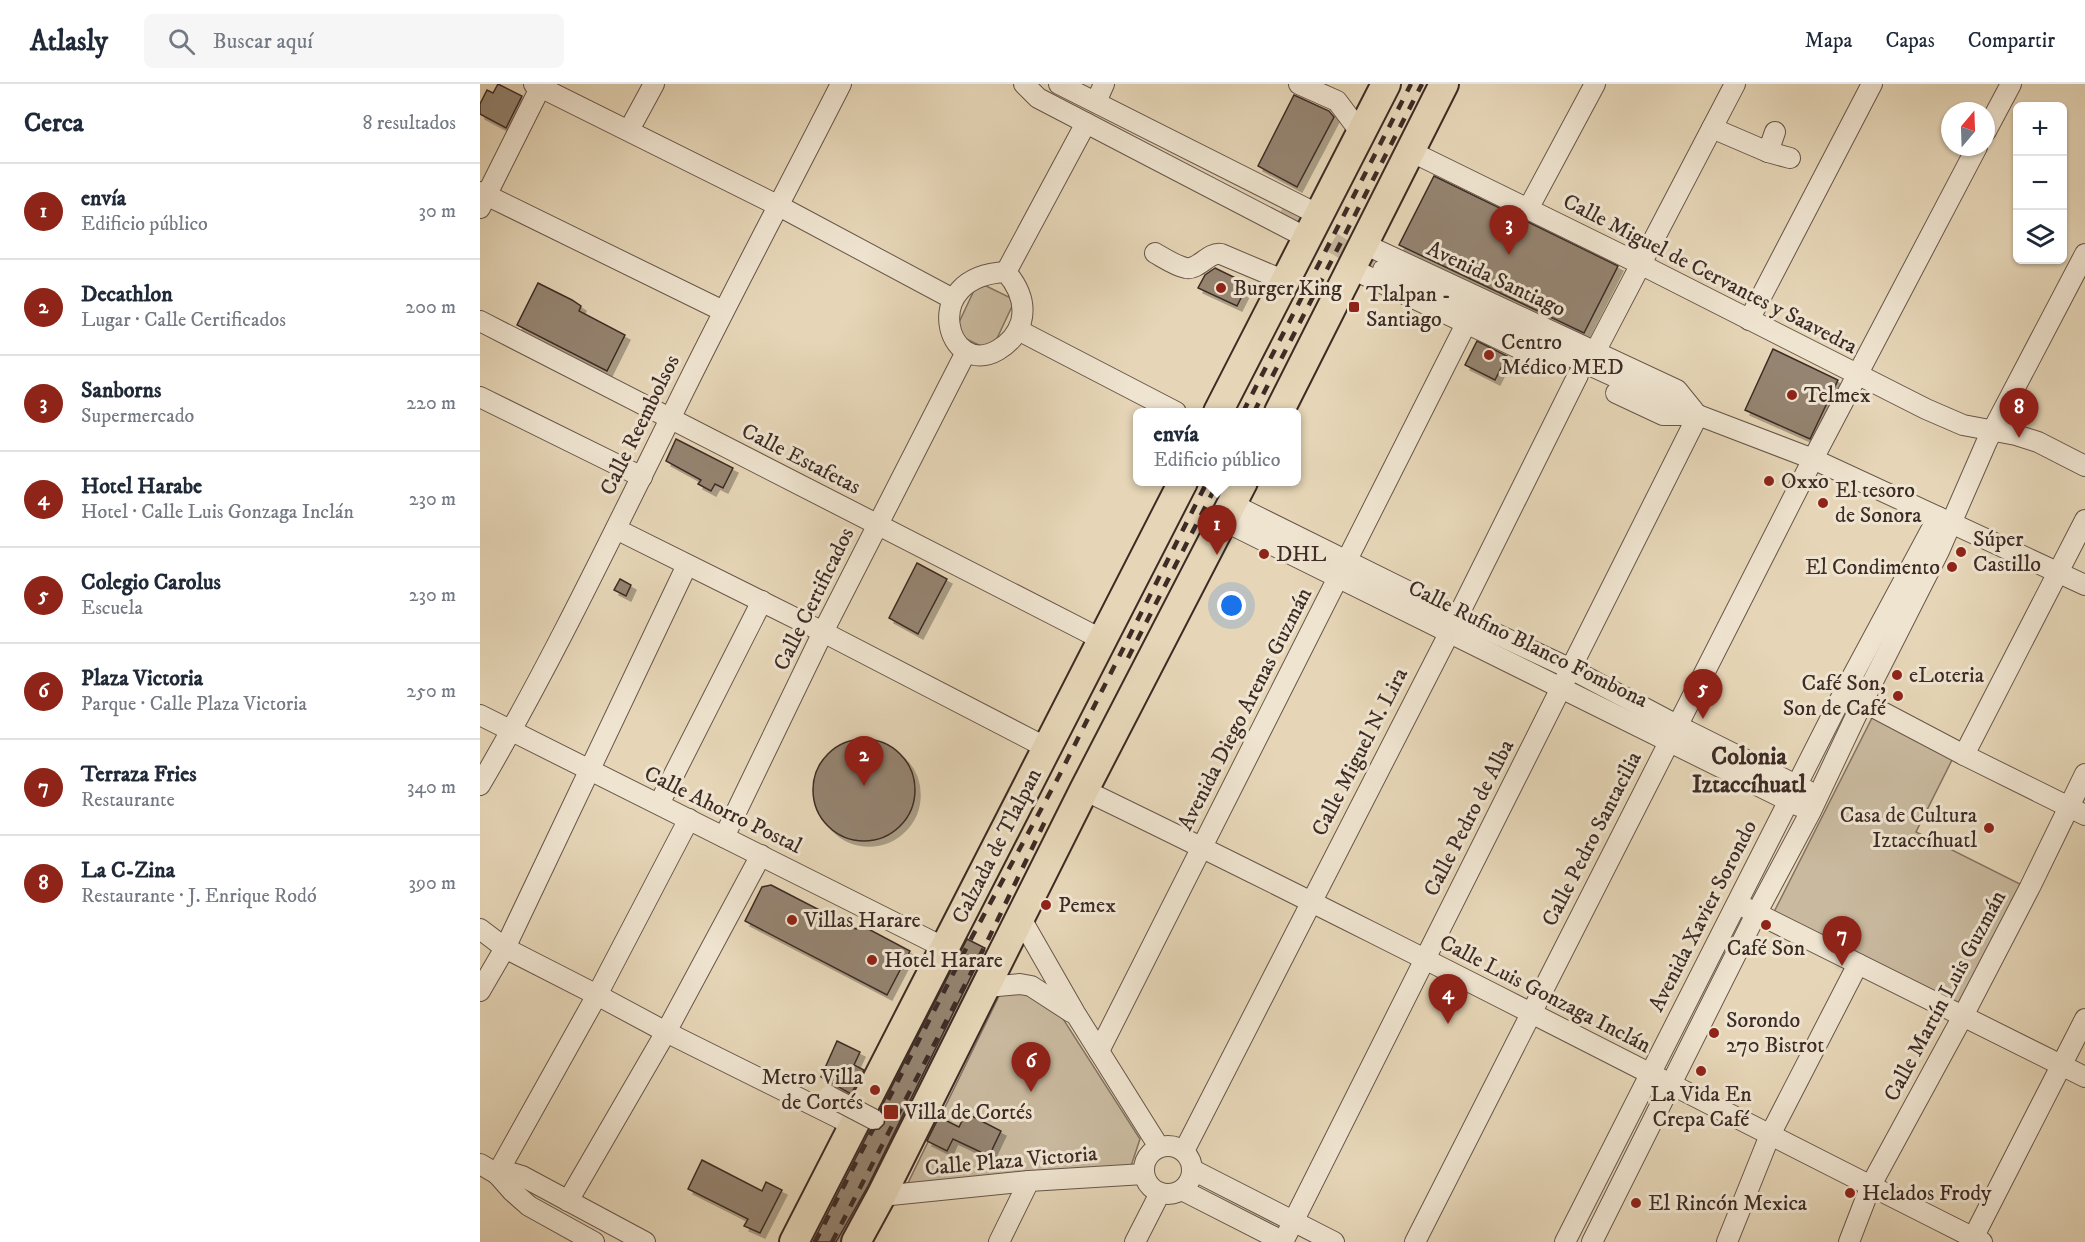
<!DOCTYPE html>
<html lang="es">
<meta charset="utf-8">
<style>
body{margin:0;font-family:"IM FELL DW Pica",serif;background:#f6f6f7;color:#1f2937}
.controls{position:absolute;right:18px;top:18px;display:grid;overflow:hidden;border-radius:9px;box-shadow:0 2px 4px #0004}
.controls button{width:54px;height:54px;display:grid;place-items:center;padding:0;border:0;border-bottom:2px solid #e0e1e3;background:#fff;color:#1f2937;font:30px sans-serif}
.compass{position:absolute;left:1461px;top:18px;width:54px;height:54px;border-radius:50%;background:#fff;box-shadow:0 2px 4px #0004;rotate:19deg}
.you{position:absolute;left:752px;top:522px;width:21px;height:21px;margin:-15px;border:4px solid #fff;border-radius:50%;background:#1a73e8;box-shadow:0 0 0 9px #1a73e833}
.badge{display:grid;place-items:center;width:39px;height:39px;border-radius:50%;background:#8f2418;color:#fff;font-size:20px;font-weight:700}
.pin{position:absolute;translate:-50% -50px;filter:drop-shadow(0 2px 3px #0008)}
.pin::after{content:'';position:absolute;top:32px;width:21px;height:18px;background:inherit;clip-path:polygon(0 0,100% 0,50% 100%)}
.popup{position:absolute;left:653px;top:324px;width:168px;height:78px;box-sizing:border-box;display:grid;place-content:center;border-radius:9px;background:#fff;filter:drop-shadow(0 2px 4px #0005);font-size:20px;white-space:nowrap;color:#747a83}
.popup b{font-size:22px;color:#1f2937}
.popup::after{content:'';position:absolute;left:50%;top:100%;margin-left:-12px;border:12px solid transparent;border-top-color:#fff}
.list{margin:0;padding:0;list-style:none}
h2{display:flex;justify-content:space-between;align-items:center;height:78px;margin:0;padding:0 24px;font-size:26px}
h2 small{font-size:20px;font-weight:400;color:#747a83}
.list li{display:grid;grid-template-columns:39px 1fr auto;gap:18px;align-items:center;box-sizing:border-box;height:96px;padding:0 24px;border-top:2px solid #e0e1e3}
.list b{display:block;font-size:22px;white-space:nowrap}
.list p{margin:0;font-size:20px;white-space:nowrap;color:#747a83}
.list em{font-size:20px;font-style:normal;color:#747a83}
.icon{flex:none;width:33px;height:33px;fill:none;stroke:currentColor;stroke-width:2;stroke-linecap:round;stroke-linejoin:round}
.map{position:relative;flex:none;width:1605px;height:1158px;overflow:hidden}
header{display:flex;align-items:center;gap:36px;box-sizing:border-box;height:84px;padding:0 30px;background:#fff;border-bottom:2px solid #e0e1e3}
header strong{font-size:28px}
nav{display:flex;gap:33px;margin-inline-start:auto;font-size:21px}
.search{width:420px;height:54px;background:#f6f6f7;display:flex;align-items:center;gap:15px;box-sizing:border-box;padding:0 21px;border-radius:9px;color:#747a83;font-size:22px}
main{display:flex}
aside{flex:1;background:#fff}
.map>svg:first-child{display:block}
</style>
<header>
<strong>Atlasly</strong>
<div class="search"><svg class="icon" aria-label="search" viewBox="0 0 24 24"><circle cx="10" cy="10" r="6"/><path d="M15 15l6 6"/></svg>Buscar aquí</div>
<nav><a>Mapa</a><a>Capas</a><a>Compartir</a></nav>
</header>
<main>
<aside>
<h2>Cerca<small>8 resultados</small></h2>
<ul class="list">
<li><span class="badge">1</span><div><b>envía</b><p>Edificio público</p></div><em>30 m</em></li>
<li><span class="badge">2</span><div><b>Decathlon</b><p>Lugar · Calle Certificados</p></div><em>200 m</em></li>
<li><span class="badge">3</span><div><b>Sanborns</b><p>Supermercado</p></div><em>220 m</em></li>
<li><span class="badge">4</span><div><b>Hotel Harabe</b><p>Hotel · Calle Luis Gonzaga Inclán</p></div><em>230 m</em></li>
<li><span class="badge">5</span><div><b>Colegio Carolus</b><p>Escuela</p></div><em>230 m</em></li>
<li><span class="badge">6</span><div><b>Plaza Victoria</b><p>Parque · Calle Plaza Victoria</p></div><em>250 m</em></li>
<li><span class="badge">7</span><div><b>Terraza Fries</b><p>Restaurante</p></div><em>340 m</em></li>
<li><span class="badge">8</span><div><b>La C-Zina</b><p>Restaurante · J. Enrique Rodó</p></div><em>390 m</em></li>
</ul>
</aside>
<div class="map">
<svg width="1605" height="1158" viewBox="0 0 1605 1158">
<defs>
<filter id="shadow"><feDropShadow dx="5" dy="5" stdDeviation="0" flood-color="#0004"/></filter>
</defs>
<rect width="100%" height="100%" fill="#e6d6b7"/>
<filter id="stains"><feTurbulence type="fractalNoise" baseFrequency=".00333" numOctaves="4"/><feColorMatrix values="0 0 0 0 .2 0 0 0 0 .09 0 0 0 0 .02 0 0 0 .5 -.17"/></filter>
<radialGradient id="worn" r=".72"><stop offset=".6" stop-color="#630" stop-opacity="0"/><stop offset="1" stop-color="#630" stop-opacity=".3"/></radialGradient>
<g fill="#c9b99e" stroke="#837262" stroke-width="1.5">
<path d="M 498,198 L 535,216 L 511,267 L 474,249 Z"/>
<path d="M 1394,630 L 1475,670 L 1436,748 L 1542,801 L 1480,925 L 1293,830 Z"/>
<path d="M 543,905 L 578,927 L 660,1055 L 649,1088 L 437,1104 L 428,1099 L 520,910 Z"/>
</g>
<g fill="#958471" stroke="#3d2b25" stroke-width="1.5" filter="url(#shadow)">
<path d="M 18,0 L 42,12 L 26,44 L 0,30 L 0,20 L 7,6 L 13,9 Z"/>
<path d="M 814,11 L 849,27 L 854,33 L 817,103 L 778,82 Z"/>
<path d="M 954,92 L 1138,182 L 1104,249 L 919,161 Z"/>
<path d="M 735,184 L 768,200 L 757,222 L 718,204 L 725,191 Z"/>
<path d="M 58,199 L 92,216 L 101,222 L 99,227 L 145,251 L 127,287 L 37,241 Z"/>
<path d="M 997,257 L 1027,272 L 1015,296 L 985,281 Z"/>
<path d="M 1293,265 L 1358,296 L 1330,355 L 1265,326 Z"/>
<path d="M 196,355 L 253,384 L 243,404 L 235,400 L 231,407 L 218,400 L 221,396 L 186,377 Z"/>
<path d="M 437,479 L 467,495 L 438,550 L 409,534 Z"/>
<path d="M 140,495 L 151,501 L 146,512 L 134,506 Z"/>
<circle cx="384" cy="706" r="51"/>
<path d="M 291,801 L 376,845 L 379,840 L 430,867 L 407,911 L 265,837 L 282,803 Z"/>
<path d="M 487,855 L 505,864 L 388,1102 L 356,1158 L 333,1158 L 390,1046 L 399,1045 L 404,1040 L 405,1034 L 400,1026 Z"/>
<path d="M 357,957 L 380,968 L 374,981 L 384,986 L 371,1010 L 341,993 Z"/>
<path d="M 486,1029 L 521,1047 L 509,1072 L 473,1055 L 467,1067 L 447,1057 L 459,1033 L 479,1043 Z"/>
<path d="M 222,1076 L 282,1107 L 286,1098 L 302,1106 L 280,1149 L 264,1142 L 268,1135 L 208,1105 Z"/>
</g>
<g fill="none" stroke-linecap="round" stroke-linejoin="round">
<path stroke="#c4b49a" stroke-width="20" stroke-dasharray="20 10" stroke-linecap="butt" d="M 801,127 L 863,165 L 903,186"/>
<defs>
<g id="minor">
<path d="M 54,0 L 299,122 L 473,215"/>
<path d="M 544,0 L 558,14 L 827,154"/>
<path d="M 579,0 L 839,131"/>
<path d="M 819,0 L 857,17 L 881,49"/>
<path d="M 616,18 L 624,0"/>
<path d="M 1232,44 L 1288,68 L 1295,48"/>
<path d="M 149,46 L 174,0"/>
<path d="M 1506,47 L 1531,0"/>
<path d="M 930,67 L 1160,180 L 1446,325 L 1483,341 L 1536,351 L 1558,358 L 1605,382"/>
<path d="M 1288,68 L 1310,74"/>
<path d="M 0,108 L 243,227"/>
<path d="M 0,124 L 62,0"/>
<path d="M 1048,125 L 1115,0"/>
<path d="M 884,160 L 1197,306 L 1214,327"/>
<path d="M 675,169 C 684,174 696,182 706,184 C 719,186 728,168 741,170 L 805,197"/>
<path d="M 872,185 L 1068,278"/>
<path d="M 903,186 L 1218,331 L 1333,375 L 1605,501"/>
<path d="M 526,188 C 538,202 546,219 541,238 C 537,251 530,259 518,266 C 467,296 437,192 526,188 Z"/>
<path d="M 526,188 L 606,39"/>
<path d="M 1269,236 L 1392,0"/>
<path d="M 0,237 L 621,555"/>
<path d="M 538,246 L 696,328"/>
<path d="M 1115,268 L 1255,0"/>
<path d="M 1136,309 L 1183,331 L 1210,331"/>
<path d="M 0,313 L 162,393"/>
<path d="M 752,420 L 978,532 L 1091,585 L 1208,647 L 1328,707"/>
<path d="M 744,437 L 1319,722"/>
<path d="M 136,445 L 343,548 L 567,664"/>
<path d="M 1372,612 L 1484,671 L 1605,731"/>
<path d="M 0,631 L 465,864"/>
<path d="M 1484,671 L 1605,436"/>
<path d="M 0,701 C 69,583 129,458 190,335 C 245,222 304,112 361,0"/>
<path d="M 604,706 C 906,852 1203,1008 1502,1158"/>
<path d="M 179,720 L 282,517"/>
<path d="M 244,753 L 343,548 L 486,268"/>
<path d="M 1266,824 L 1605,993"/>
<path d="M 540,833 L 595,929 L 679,1063"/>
<path d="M 0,845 L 25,864 L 117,911 L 186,948 L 373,1041"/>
<path d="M 506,903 L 540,900 L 551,902 L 591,928"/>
<path d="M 0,907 L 25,864 L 207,481"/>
<path d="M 619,967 L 986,240"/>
<circle cx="688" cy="1086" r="24"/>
<path d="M 704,1067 L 978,532 L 1098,291"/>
<path d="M 0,1080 L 29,1097"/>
<path d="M 713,1086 L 854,1158"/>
<path d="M 17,1090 L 117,911 L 209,735"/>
<path d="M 17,1090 L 32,1089 L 42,1092 L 165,1158"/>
<path d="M 17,1090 L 32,1107 L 49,1122 L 114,1158"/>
<path d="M 702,1106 L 804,1158"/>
<path d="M 401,1112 L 549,1097 L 664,1090"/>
<path d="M 88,1117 L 186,948 L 281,771"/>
<path d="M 519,1158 L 549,1097"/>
<path d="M 655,1158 L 680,1109"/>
<path d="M 803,1158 L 1218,331"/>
<path d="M 935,1158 L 1333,375 L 1497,63"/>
<path d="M 1085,1158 L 1364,608 L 1458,433"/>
<path d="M 1112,1158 L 1276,830 L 1331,727 L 1383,617 L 1459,467 L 1507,357 L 1605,170"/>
<path d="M 1247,1158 L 1290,1051 L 1378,880"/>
<path d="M 1369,1158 L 1391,1101 L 1483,932 L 1550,803 L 1605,690"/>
<path d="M 1491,1158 L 1605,935"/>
</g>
<g id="highway">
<path d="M 738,328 L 906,0"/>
<path d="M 799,328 L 964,0"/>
<path d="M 314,1158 L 703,398"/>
<path d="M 376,1158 L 401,1112 L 604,706 L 763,398"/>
</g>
</defs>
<use href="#minor" stroke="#67564a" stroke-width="22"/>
<use href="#highway" stroke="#3d2b25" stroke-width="32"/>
<use href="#minor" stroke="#efe4d0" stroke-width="20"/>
<use href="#highway" stroke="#e6d6b7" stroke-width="28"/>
<g stroke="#3d2b25" stroke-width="4.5" stroke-dasharray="10 10" stroke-linecap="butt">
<path d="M 763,328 L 931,0"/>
<path d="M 774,328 L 942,0"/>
<path d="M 648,574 L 738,398"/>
<path d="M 335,1158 L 492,853 L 579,692 L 727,398"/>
<path d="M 352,1158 L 506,860 L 568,731"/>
</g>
<defs>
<path id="minor-bridge" d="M 349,1012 L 393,1035"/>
</defs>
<use href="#minor-bridge" stroke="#67564a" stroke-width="22" stroke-linecap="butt"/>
<use href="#minor-bridge" stroke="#efe4d0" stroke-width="20"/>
</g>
<g fill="#8f2418" stroke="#efe4d0" stroke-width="2">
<circle cx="741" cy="204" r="6"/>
<rect x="868" y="217" width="12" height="12" rx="3"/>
<circle cx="1009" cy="271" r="6"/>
<circle cx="1312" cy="311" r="6"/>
<circle cx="1289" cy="397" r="6"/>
<circle cx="1343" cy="419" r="6"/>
<circle cx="1481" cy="468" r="6"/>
<circle cx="784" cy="470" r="6"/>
<circle cx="1472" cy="483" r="6"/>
<circle cx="1417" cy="591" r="6"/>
<circle cx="1418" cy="612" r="6"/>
<circle cx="1509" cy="744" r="6"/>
<circle cx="566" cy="821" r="6"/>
<circle cx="312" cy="836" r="6"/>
<circle cx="1286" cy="841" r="6"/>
<circle cx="392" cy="876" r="6"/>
<circle cx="1234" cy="949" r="6"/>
<circle cx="1221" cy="987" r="6"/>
<circle cx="395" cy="1006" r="6"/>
<rect x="403" y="1020" width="16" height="16" rx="3"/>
<circle cx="1370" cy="1109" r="6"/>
<circle cx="1156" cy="1119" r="6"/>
</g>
<g text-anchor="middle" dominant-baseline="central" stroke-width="6" stroke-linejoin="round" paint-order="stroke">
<g font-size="22" fill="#3d2b25" stroke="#efe4d0">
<text transform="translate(1230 190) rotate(27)">Calle Miguel de Cervantes y Saavedra</text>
<text transform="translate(1016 195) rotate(25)">Avenida Santiago</text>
<text transform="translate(160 341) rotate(-64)">Calle Reembolsos</text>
<text transform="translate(321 375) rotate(27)">Calle Estafetas</text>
<text transform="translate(334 515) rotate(-64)">Calle Certificados</text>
<text transform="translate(1048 560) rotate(26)">Calle Rufino Blanco Fombona</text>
<text transform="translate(765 625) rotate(-63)">Avenida Diego Arenas Guzmán</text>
<text transform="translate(880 668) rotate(-63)">Calle Miguel N. Lira</text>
<text transform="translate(243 726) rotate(26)">Calle Ahorro Postal</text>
<text transform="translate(989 734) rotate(-63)">Calle Pedro de Alba</text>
<text transform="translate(1112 755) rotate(-63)">Calle Pedro Santacilia</text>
<text transform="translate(517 762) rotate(-63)">Calzada de Tlalpan</text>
<text transform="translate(1223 832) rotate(-63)">Avenida Xavier Sorondo</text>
<text transform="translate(1065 910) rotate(27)">Calle Luis Gonzaga Inclán</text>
<text transform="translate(1465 912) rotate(-62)">Calle Martín Luis Guzmán</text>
<text transform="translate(531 1077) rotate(-5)">Calle Plaza Victoria</text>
</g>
<g font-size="22" fill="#3d2b25" stroke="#efe4d0" text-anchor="start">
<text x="753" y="204">Burger King</text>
<text x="886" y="210">Tlalpan -<tspan x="886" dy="25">Santiago</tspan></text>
<text x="1021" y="258">Centro<tspan x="1021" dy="25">Médico MED</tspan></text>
<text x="1324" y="311">Telmex</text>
<text x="1301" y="397">Oxxo</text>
<text x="1355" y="406">El tesoro<tspan x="1355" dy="25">de Sonora</tspan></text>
<text x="1493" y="455">Súper<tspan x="1493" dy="25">Castillo</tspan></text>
<text x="796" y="470">DHL</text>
<text x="1460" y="483" text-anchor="end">El Condimento</text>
<text x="1429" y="591">eLoteria</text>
<text x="1406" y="599" text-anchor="end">Café Son,<tspan x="1406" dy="25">Son de Café</tspan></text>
<text x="1497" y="731" text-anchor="end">Casa de Cultura<tspan x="1497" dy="25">Iztaccíhuatl</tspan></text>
<text x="578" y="821">Pemex</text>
<text x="324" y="836">Villas Harare</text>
<text x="1286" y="864" text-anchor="middle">Café Son</text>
<text x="404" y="876">Hotel Harare</text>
<text x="1246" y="936">Sorondo<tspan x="1246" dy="25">270 Bistrot</tspan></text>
<text x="383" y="993" text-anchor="end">Metro Villa<tspan x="383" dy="25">de Cortés</tspan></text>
<text x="1221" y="1010" text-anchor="middle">La Vida En<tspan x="1221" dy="25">Crepa Café</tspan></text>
<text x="424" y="1028">Villa de Cortés</text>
<text x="1382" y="1109">Helados Frody</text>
<text x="1168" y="1119">El Rincón Mexica</text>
</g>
<g font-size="24" font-weight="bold" fill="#3d2b25" stroke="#efe4d0">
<text x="1269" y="673">Colonia<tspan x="1269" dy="28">Iztaccíhuatl</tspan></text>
</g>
</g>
<rect width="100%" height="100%" filter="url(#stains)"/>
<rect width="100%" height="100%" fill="url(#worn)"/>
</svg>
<div class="controls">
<button>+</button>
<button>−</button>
<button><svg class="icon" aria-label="layers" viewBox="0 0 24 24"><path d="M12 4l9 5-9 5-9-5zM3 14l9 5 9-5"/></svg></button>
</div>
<svg class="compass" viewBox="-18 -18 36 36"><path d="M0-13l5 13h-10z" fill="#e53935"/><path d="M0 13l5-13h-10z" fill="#747a83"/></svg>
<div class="you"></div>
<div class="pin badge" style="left:737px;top:471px">1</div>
<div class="popup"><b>envía</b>Edificio público</div>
<div class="pin badge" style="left:384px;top:702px">2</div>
<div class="pin badge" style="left:1029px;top:171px">3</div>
<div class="pin badge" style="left:968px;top:940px">4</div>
<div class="pin badge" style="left:1223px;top:635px">5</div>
<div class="pin badge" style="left:551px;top:1008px">6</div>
<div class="pin badge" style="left:1362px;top:882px">7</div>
<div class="pin badge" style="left:1539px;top:354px">8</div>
</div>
</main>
